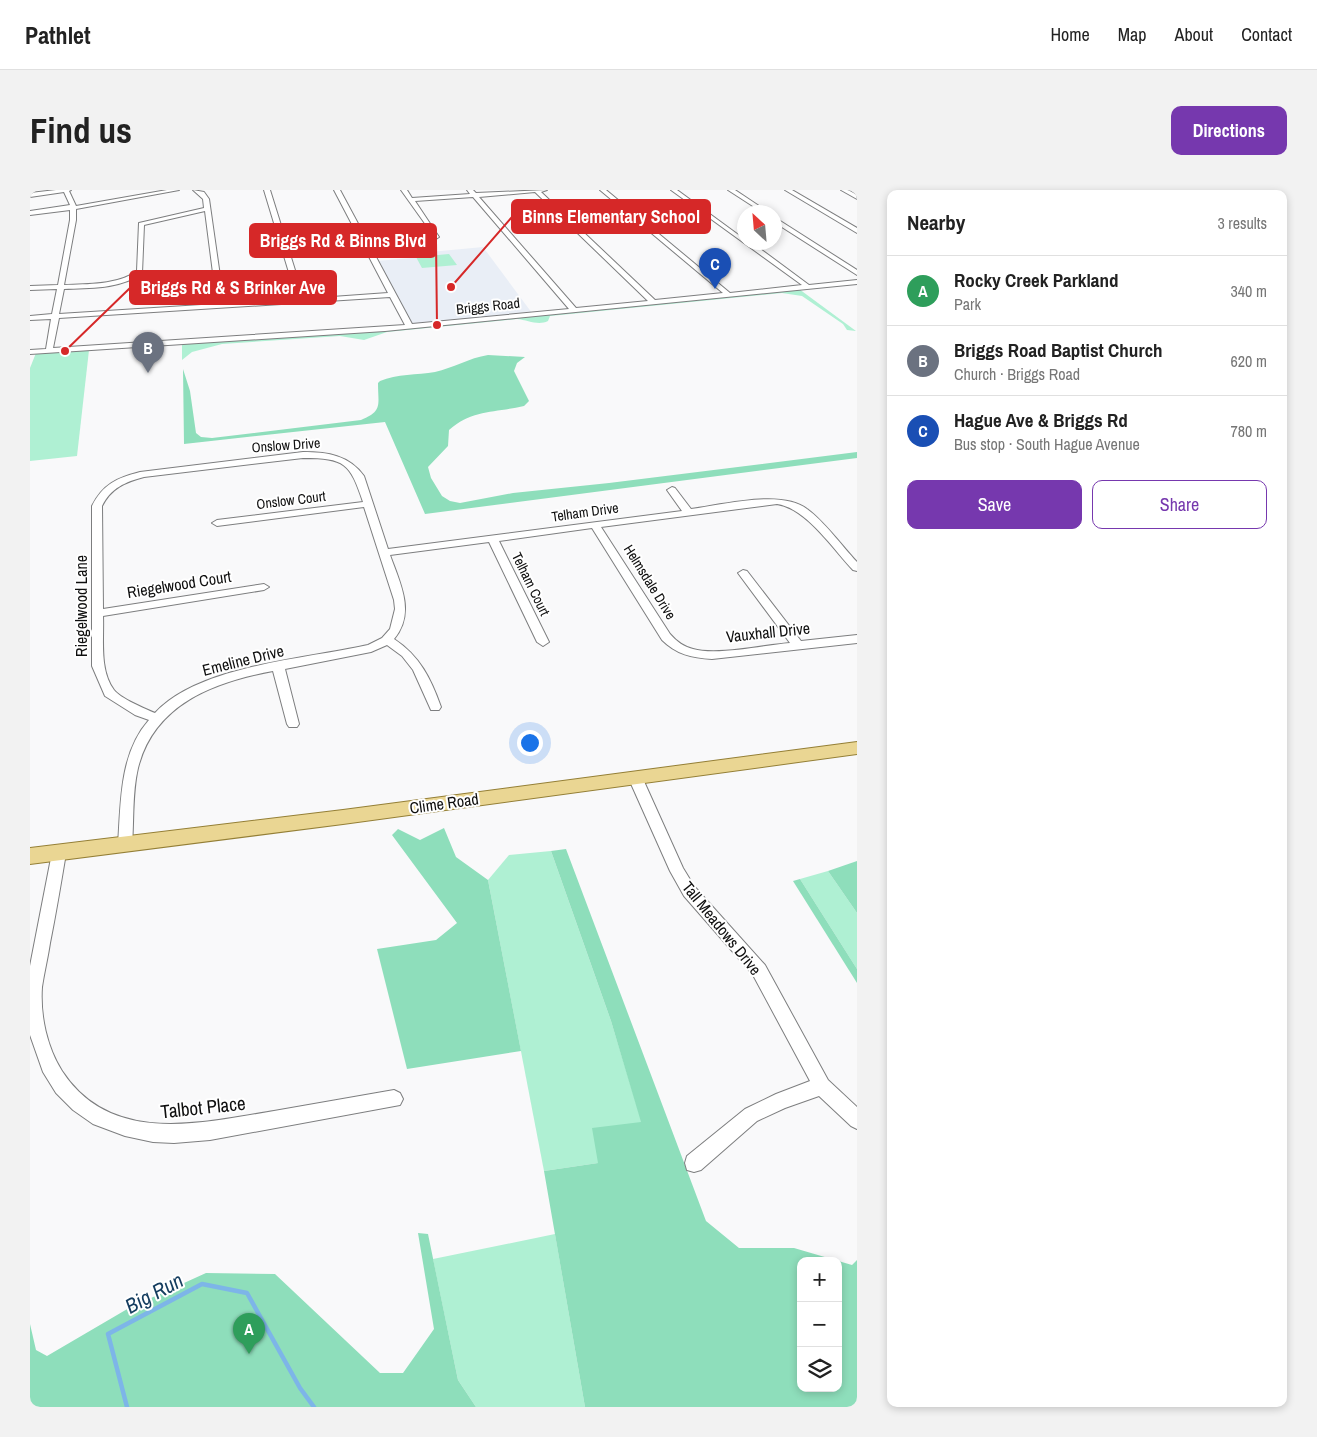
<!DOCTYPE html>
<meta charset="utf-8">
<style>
body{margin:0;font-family:"Archivo Narrow",sans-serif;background:#f2f2f2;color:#222}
.controls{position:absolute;right:15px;bottom:15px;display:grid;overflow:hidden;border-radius:10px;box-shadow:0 2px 8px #0003}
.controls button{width:45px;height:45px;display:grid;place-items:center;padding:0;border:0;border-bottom:1px solid #e0e0e0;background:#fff;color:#222;font:25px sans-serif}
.compass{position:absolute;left:707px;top:15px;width:45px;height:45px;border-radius:50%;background:#fff;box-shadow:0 2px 8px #0003;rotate:334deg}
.you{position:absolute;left:499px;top:552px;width:18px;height:18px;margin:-12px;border:4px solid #fff;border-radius:50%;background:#1a73e8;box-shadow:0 0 0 8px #1a73e833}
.badge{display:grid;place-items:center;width:32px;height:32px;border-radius:50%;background:#7638ae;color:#fff;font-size:16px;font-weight:700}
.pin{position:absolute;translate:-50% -41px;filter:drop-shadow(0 1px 2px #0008)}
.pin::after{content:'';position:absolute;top:26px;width:18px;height:15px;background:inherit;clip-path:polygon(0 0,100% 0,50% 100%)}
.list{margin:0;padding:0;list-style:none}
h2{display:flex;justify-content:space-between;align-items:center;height:65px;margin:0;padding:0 20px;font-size:21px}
h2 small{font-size:16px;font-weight:400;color:#767676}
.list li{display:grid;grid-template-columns:32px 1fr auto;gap:15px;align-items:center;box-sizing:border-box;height:70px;padding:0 20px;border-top:1px solid #e0e0e0}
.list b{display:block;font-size:19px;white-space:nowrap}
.list p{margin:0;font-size:16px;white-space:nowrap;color:#767676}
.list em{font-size:16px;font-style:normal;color:#767676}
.actions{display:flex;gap:10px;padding:15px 20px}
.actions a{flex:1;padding:11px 0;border:1px solid #7638ae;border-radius:10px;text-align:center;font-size:18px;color:#7638ae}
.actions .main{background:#7638ae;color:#fff}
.icon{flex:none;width:28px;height:28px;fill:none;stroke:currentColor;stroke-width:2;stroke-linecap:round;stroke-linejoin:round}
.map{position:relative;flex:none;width:827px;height:1217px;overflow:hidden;border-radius:10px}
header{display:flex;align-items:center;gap:30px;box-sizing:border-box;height:70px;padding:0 25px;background:#fff;border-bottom:1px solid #e0e0e0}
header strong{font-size:24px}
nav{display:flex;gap:28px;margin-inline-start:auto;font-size:18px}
.intro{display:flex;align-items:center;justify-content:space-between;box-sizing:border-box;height:120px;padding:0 30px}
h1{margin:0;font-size:35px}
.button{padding:12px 22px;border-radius:10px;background:#7638ae;color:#fff;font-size:18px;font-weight:700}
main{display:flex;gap:30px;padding:0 30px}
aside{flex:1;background:#fff;border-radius:10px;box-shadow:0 2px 8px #0003}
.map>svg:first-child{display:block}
</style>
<header>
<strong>Pathlet</strong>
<nav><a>Home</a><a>Map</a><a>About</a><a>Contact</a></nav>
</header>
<div class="intro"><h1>Find us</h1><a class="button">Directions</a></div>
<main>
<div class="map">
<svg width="827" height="1217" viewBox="0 0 827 1217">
<rect width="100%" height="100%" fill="#f9f9fa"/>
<path fill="#e9eef6" d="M 453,57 L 502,123 L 379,135 L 347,71 L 381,68 L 379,64 Z"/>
<g fill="#aff0d3">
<path d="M 419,64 L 427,75 L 392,78 L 386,67 Z"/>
<path d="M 769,99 L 826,141 L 817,140 L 813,134 L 772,106 L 752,103 L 520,126 L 518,131 C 508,136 498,130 487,129 L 357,142 L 334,150 L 310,146 L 192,154 L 162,162 L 152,170 L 152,154 L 356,140 Z"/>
<path d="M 59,160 L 47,266 L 0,271 L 0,178 L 6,163 Z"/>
<path d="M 521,661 L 581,831 L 612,933 L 568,973 L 514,981 L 458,690 L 479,665 Z"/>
<path d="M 798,681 L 827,723 L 827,779 L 770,689 Z"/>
<path d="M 525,1044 L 555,1217 L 446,1217 L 428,1190 L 403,1069 Z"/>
</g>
<g fill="#8edebb" fill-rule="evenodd">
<path d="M 458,165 L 495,167 L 487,173 L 484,181 L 499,211 L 494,216 C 465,223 443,219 419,240 L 418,256 L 398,277 L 401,288 L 412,306 L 420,311 L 430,313 L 483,303 L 579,293 L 827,262 L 827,268 L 395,324 L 355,232 L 154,254 L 153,179 L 160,201 L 166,243 L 171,247 L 182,248 L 331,230 C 353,221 348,215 348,193 L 350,191 C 367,184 387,185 405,182 C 423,178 439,168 458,165 Z"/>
<path d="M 414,638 L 426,667 L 458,690 L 491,861 L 377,879 L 347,759 L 406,750 L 427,733 L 362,645 L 368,639 L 390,650 Z"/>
<path d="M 536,659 L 676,1031 L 709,1058 L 764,1058 L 822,1075 L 827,1070 L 827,1217 L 555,1217 L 514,981 L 568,973 L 562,938 L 611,932 L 581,831 L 521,661 ZM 771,1071 L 808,1071 L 808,1198 L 771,1198 Z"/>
<path d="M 827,671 L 827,723 L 798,681 Z"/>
<path d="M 770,689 L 827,779 L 827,793 L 763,691 Z"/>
<path d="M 388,1043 L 398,1044 L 428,1190 L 446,1217 L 0,1217 L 0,1134 L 6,1160 L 17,1166 L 99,1118 L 176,1083 L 245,1084 L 350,1183 L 373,1183 L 404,1139 Z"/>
</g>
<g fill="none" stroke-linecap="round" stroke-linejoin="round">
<path stroke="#7db5e8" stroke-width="4.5" d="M 97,1217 L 78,1144 L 172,1094 L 217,1103 L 270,1198 L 284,1217"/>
<defs>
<g id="minor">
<path d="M 26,0 L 41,0 L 39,1 L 46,16 L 137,0 L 149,0 L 46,19 L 46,30 L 34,95 C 57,94 88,95 107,81 L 109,33 L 174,18 L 173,9 L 163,0 L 174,2 L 179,9 L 194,114 L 267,109 L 234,0 L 240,0 L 274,109 L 358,103 L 304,0 L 310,0 L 382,134 L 539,119 L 443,7 L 385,11 L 409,47 L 406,49 L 371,0 L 377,0 L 382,8 L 440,4 L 437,0 L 443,0 L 446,3 L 517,0 L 511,2 L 625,110 L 693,103 L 570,0 L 576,0 L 700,103 L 772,95 L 641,0 L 647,0 L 714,49 L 714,52 L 721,52 L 779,95 L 827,90 L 827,94 L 355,141 L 0,164 L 0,160 L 16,159 L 21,129 L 0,130 L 0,126 L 22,124 L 27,99 L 0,100 L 0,96 L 28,95 L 40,30 L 40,20 L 0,25 L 0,21 L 40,15 L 34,2 L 0,7 L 0,3 ZM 505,2 L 618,111 L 546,118 L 449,7 ZM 175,21 L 187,114 L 29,124 L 34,99 C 59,98 92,99 112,83 L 114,35 ZM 360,107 L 375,135 L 23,158 L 29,128 Z"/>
<path d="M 698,0 L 705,0 L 738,22 L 732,22 Z"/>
<path d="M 755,0 L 762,0 L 827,38 L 827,43 Z"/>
<path d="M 811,0 L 818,0 L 827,5 L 827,9 Z"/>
<path d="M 744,27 L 827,80 L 827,85 L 744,32 Z"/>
<path d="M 273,262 C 297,262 319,265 334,286 L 358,359 L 652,321 L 637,300 L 642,297 L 645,298 L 661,319 C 692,315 752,299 777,319 C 794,331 812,356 827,372 L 827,381 L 823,380 C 803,359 776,318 747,314 L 571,337 L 640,444 C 646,451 654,457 663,459 C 687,466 734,455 760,453 L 708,383 L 713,380 L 717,381 L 771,451 L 827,445 L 827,453 L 682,469 C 662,468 646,464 632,450 L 562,338 L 469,351 L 519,452 L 513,456 L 507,452 L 459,352 L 360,365 C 370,393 386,423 364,449 C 390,466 401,489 411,517 L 409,520 L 401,520 L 383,480 L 372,466 L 357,455 L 341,462 L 255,479 L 269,534 L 267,537 L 259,537 L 257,534 L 243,481 C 184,492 124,514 108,578 C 102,603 104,630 102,655 L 100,659 L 95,661 L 90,659 L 88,655 C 91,613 89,564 119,530 L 105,525 L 75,506 L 62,476 L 62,316 C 73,294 87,288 110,282 ZM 273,268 C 315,268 320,273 333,312 L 187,330 L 182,333 L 187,336 L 334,317 L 364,410 L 365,419 L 360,439 L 352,448 L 338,455 C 276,469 169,475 125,523 C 115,519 90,508 84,500 C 69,480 74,449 73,426 L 234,400 L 239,397 L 234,394 L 73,419 L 72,316 C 81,298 95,292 114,287 Z"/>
<path d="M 605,582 L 610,583 L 612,587 L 653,678 L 664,696 L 735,775 L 798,890 L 827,917 L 827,939 L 821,936 L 789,906 L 755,918 L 727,931 L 671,980 L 664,982 L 657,980 L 655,973 L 657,966 L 715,919 L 746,904 L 780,891 L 723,785 L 654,706 L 640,681 L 598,587 L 600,583 Z"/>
<path d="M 29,657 L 34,659 L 36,663 C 31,693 26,723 20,753 C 18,767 14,783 12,797 C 10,826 17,857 32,881 C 81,956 171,933 244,921 C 284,914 324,907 364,900 L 370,903 L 373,909 L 370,915 L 180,950 L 144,953 L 123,952 L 95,946 L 63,934 L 43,920 L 26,903 L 13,882 L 0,845 L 0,776 L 22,663 L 24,659 Z"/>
</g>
<path id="major" d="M 827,552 L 827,564 L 313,634 L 0,674 L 0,658 L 313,620 Z"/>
</defs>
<use href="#minor" stroke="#7d7e7f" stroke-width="2"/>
<use href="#major" stroke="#947f36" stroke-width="2"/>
<use href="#minor" fill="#fff" fill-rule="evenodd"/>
<use href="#major" fill="#ead693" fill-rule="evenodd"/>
</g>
<g text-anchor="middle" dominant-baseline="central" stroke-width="4" stroke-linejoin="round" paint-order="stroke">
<g font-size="14" fill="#0f0f0f" stroke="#fff">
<text transform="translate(458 116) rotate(-6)">Briggs Road</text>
<text transform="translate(256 255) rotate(-4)">Onslow Drive</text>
<text transform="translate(261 310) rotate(-7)">Onslow Court</text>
<text transform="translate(555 322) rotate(-8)">Telham Drive</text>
<text transform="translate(620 392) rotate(58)">Helmsdale Drive</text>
<text transform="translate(501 394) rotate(64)">Telham Court</text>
</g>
<g font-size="16" fill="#0f0f0f" stroke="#fff">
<text transform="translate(149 394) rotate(-9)">Riegelwood Court</text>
<text transform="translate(51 416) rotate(-90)">Riegelwood Lane</text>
<text transform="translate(738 442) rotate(-6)">Vauxhall Drive</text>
<text transform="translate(213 470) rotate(-14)">Emeline Drive</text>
<text transform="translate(414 613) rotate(-8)">Clime Road</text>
<text transform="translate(692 738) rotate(51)">Tall Meadows Drive</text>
</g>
<g font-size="19" fill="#0f0f0f" stroke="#fff">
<text transform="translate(173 917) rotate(-6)">Talbot Place</text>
</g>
<g font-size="21" font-style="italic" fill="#163e60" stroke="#fff">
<text transform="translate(124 1103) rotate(-28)">Big Run</text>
</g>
</g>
<path fill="none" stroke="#d62828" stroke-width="2" d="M421 97L482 27M407 135L406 51M35 161L100 98"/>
<g fill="#d62828" stroke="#fff" stroke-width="2">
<circle cx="421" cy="97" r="5"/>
<circle cx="407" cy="135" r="5"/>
<circle cx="35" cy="161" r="5"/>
</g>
<g fill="#d62828" stroke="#d62828" stroke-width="2">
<rect x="482" y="10" width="198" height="33" rx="5"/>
<rect x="220" y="34" width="186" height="33" rx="5"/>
<rect x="100" y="81" width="206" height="33" rx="5"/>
</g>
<g font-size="18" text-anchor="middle" font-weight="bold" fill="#fff">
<text x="581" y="33">Binns Elementary School</text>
<text x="313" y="57">Briggs Rd &amp; Binns Blvd</text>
<text x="203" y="104">Briggs Rd &amp; S Brinker Ave</text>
</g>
</svg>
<div class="controls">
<button>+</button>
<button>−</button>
<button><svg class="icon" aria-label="layers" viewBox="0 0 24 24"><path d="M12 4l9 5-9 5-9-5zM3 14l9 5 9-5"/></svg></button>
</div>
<svg class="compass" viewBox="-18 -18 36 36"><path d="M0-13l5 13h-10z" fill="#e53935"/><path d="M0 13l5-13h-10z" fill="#767676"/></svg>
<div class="you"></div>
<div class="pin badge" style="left:219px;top:1164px;background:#2e9e5b">A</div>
<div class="pin badge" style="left:118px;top:183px;background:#6b7280">B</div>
<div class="pin badge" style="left:685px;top:99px;background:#1a4fb4">C</div>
</div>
<aside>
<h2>Nearby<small>3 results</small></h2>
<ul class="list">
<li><span class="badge" style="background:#2e9e5b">A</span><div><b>Rocky Creek Parkland</b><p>Park</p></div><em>340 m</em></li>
<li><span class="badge" style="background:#6b7280">B</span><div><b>Briggs Road Baptist Church</b><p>Church · Briggs Road</p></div><em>620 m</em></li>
<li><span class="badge" style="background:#1a4fb4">C</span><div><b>Hague Ave &amp; Briggs Rd</b><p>Bus stop · South Hague Avenue</p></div><em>780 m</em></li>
</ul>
<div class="actions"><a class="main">Save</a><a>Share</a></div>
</aside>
</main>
